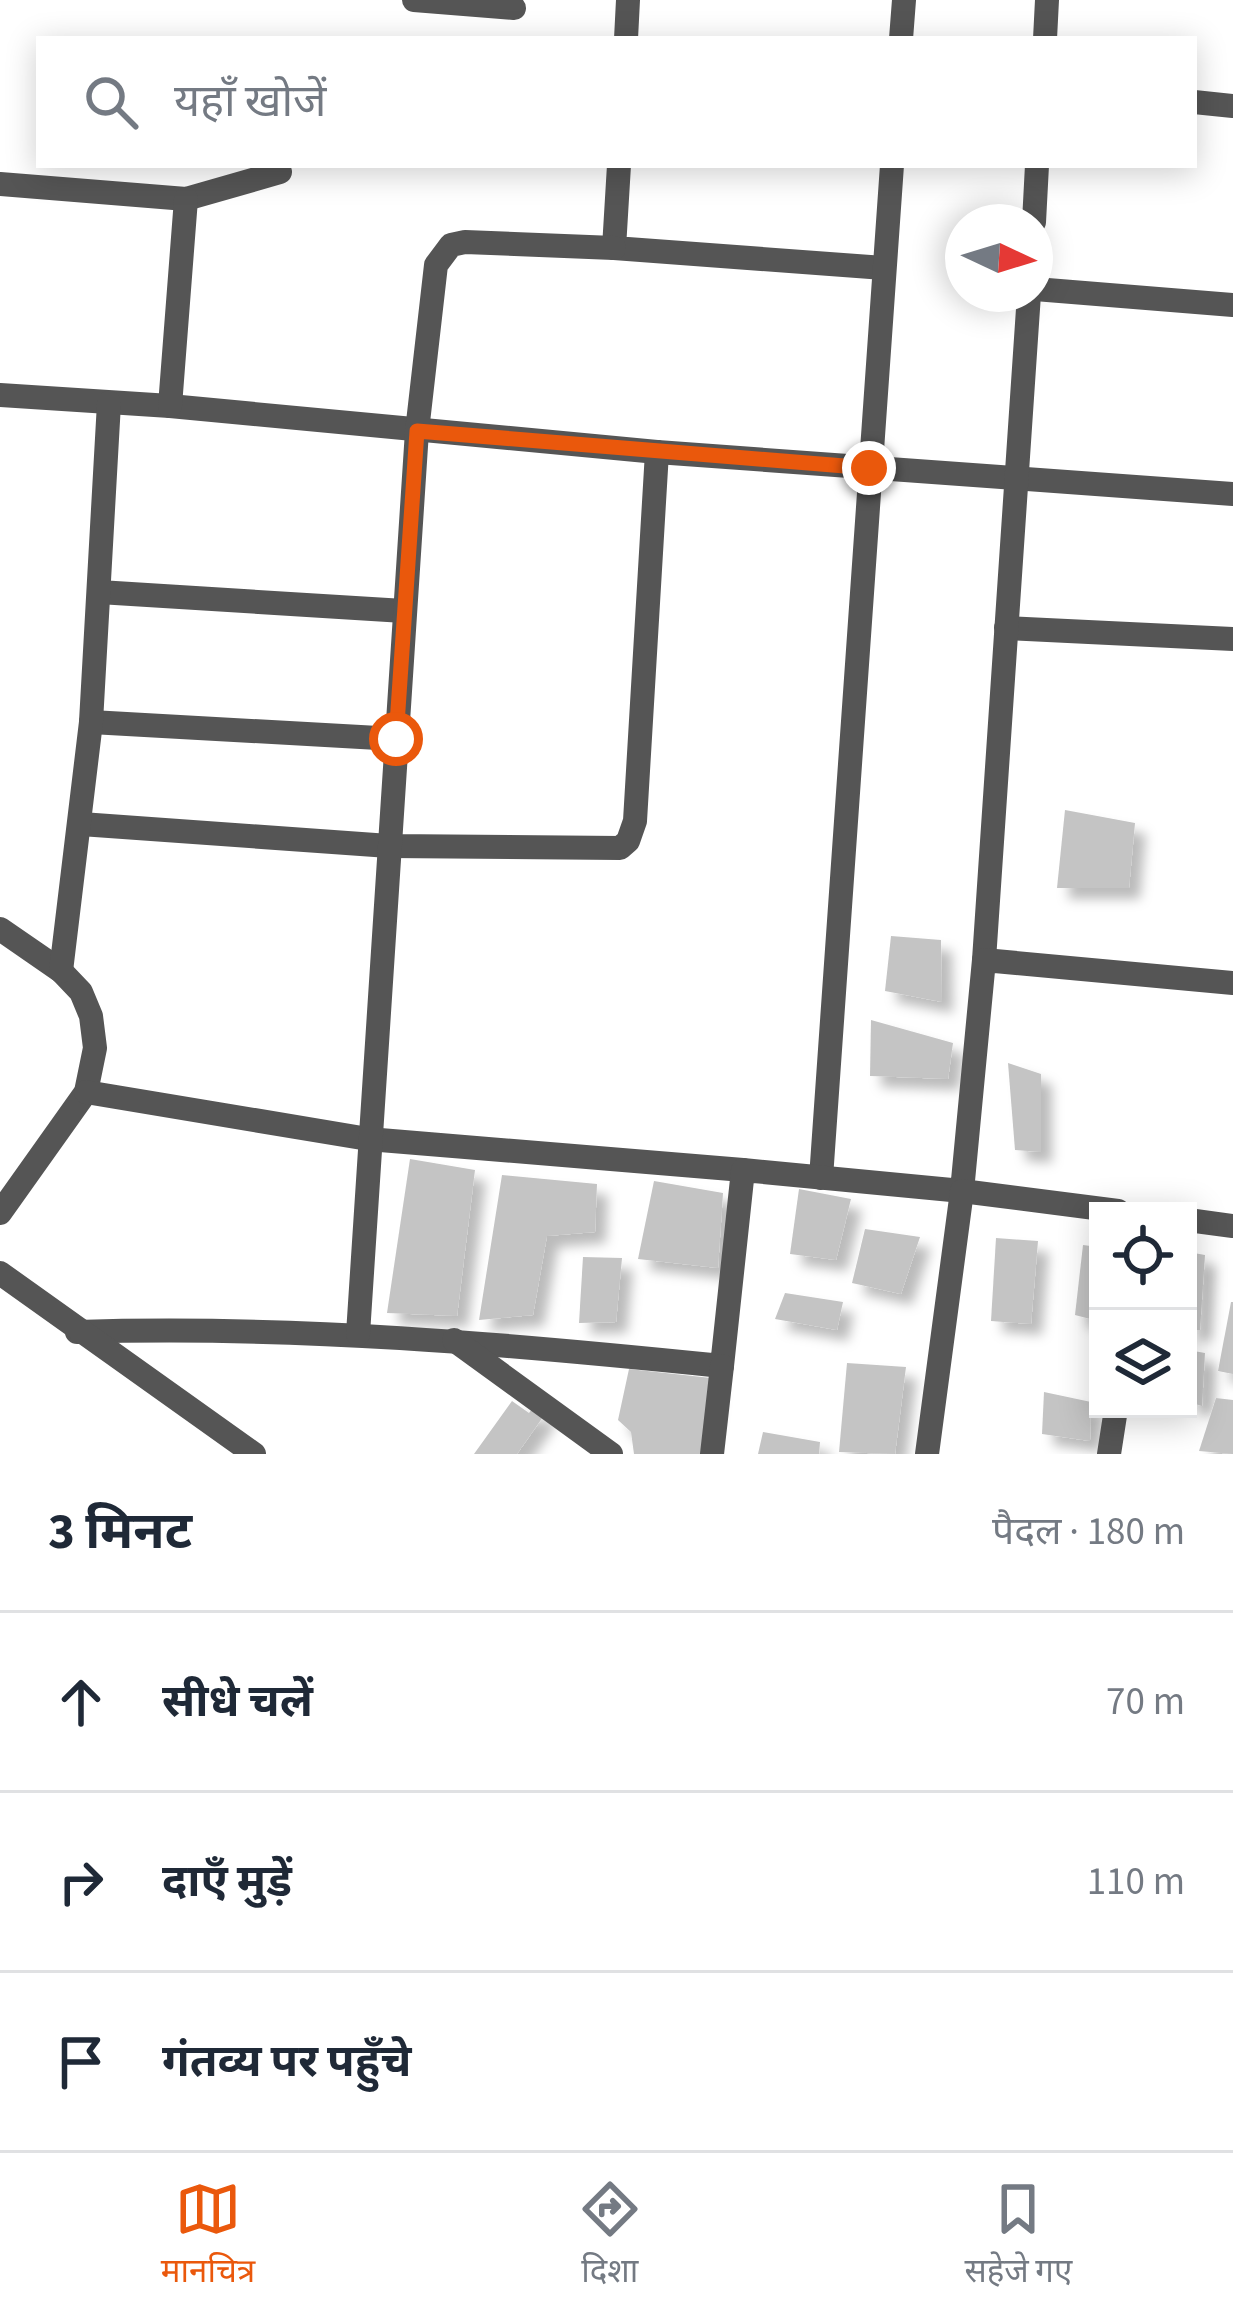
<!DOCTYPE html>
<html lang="hi">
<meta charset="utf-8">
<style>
body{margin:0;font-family:"Source Sans 3","Noto Sans Devanagari",sans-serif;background:#f6f6f7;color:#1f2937}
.controls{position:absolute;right:36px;bottom:36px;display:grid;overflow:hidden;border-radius:0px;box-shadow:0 6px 30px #0003}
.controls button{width:108px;height:108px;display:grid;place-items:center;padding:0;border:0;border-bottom:3px solid #e0e1e3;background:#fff;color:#1f2937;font:60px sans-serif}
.compass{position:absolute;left:945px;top:204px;width:108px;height:108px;border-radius:50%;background:#fff;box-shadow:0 6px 30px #0003;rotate:94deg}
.stop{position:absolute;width:36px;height:36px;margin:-27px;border:9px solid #ea580c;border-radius:50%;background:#fff}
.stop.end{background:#ea580c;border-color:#fff;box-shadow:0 3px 12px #0008}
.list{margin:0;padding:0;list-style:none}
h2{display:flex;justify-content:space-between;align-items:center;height:156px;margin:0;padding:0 48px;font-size:51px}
h2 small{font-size:39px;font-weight:400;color:#747a83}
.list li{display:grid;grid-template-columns:78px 1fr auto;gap:36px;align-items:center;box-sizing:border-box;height:180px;padding:0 48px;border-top:3px solid #e0e1e3}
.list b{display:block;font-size:45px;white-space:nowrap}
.list em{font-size:39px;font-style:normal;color:#747a83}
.icon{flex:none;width:66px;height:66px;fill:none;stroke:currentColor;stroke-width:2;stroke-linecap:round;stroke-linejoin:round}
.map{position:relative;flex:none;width:1233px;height:1454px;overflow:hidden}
.search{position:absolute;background:#fff;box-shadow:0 6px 30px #0003;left:36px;right:36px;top:36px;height:132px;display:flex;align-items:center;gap:30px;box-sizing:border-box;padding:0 42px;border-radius:0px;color:#747a83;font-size:45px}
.sheet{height:696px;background:#fff}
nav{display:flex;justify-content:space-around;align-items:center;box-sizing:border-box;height:168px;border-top:3px solid #e0e1e3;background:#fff;font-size:33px;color:#747a83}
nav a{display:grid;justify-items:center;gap:6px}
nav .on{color:#ea580c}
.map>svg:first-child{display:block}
</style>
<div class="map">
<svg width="1233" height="1454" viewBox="0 0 1233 1454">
<defs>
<filter id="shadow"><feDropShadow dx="11" dy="11" stdDeviation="6" flood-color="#0004"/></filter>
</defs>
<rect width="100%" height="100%" fill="#fff"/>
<g fill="#c4c4c4" filter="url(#shadow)">
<path d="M 1065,810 L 1135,823 L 1129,888 L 1057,888 Z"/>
<path d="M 891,936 L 941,940 L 942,1002 L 885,991 Z"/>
<path d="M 871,1020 L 953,1043 L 948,1079 L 870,1076 Z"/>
<path d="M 1008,1063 L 1041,1074 L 1041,1152 L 1015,1150 Z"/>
<path d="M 410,1159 L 475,1170 L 457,1316 L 387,1313 Z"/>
<path d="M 502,1175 L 597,1184 L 595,1232 L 547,1236 L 533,1315 L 479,1320 Z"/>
<path d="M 654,1181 L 723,1193 L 718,1268 L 638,1259 Z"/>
<path d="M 799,1189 L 851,1199 L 836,1260 L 790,1254 Z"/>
<path d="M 865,1229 L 920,1237 L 901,1294 L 852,1283 Z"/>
<path d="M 996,1238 L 1038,1241 L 1031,1324 L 991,1321 Z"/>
<path d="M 1083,1245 L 1098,1247 L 1098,1321 L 1075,1315 Z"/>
<path d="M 1188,1252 L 1205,1255 L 1200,1330 L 1188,1330 Z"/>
<path d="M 583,1257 L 622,1258 L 616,1322 L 579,1323 Z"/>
<path d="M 785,1293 L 843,1302 L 837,1330 L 775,1319 Z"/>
<path d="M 1231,1302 L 1233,1302 L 1233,1374 L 1218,1371 Z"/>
<path d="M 1188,1350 L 1205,1353 L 1202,1406 L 1188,1402 Z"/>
<path d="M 847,1363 L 906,1367 L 895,1454 L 839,1452 Z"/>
<path d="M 629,1369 L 711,1378 L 701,1454 L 634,1454 L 631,1432 L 618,1420 Z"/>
<path d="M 1044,1392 L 1091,1402 L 1090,1441 L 1042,1434 Z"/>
<path d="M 1216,1398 L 1233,1400 L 1233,1454 L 1199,1451 Z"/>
<path d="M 512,1401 L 529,1413 L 534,1406 L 545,1414 L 517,1454 L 474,1454 Z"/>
<path d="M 763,1432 L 820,1442 L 819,1454 L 758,1454 Z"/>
</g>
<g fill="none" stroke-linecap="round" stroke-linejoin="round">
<g stroke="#555" stroke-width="24">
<path d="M 414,0 L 514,8"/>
<path d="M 626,39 L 628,0"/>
<path d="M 901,39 L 904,0"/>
<path d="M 1045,39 L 1047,0"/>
<path d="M 1194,102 L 1233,106"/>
<path d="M 619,165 L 614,248 L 884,268"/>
<path d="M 0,184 L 186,199 L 280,172"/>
<path d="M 1034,222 L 1037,165"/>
<path d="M 1035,289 L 1233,305"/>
<path d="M 0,395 L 170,406 L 657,452 L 1233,494"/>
<path d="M 170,406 L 186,199"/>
<path d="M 99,592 L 404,611"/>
<path d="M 1006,628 L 1233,639"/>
<path d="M 91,722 L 396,739"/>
<path d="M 81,824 L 389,846 L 620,848 L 628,841 L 635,821 L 657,452"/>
<path d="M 0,929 L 61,971 L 81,992 L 91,1016 L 95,1048 L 86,1092 L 0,1213"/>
<path d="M 984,960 L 1029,294"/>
<path d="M 61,971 L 91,722 L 109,403"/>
<path d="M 86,1092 L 368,1139 L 743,1170"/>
<path d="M 821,1178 L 892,165"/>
<path d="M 1188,1220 L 1233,1226"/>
<path d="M 77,1332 C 294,1325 507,1344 722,1366 L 743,1170 L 962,1191 L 984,960 L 1233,983"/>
<path d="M 358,1334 L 417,431 L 436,265 L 451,245 L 465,242 L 614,248"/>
<path d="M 454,1340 L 611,1454"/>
<path d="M 712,1454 L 722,1366"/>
<path d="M 927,1454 L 962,1191 L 1118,1211"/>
<path d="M 1109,1454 L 1116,1409"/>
</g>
<path stroke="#555" stroke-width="24" d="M 0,1273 L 254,1454"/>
</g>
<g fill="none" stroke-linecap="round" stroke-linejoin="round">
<path stroke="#ea580c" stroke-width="15" d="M 396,739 L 417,431 L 869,468"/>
</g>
</svg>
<div class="controls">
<button><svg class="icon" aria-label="locate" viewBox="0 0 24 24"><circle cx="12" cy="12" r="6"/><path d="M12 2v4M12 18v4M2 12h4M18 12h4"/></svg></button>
<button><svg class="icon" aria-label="layers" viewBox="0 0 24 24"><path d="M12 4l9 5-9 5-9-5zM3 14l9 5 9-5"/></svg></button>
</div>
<svg class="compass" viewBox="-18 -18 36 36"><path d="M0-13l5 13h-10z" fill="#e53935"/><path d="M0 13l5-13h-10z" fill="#747a83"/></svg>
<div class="stop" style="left:396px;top:739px"></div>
<div class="stop end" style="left:869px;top:468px"></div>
<div class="search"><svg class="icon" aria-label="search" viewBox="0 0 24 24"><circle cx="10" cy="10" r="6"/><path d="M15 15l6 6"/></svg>यहाँ खोजें</div>
</div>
<section class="sheet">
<h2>3 मिनट<small>पैदल · 180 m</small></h2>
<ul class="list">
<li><svg class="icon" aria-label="ahead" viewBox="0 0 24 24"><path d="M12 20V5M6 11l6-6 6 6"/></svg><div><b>सीधे चलें</b></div><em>70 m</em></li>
<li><svg class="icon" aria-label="right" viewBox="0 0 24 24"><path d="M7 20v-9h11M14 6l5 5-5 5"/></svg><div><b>दाएँ मुड़ें</b></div><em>110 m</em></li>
<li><svg class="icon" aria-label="arrive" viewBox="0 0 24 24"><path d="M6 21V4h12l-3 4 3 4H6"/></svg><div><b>गंतव्य पर पहुँचे</b></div></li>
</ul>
</section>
<nav>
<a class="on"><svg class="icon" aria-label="map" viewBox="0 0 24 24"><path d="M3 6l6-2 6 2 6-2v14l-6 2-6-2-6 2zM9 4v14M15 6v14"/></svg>मानचित्र</a>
<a><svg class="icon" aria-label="directions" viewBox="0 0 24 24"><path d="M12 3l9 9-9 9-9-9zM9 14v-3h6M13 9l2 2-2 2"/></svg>दिशा</a>
<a><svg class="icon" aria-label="saved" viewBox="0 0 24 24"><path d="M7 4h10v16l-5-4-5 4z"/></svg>सहेजे गए</a>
</nav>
